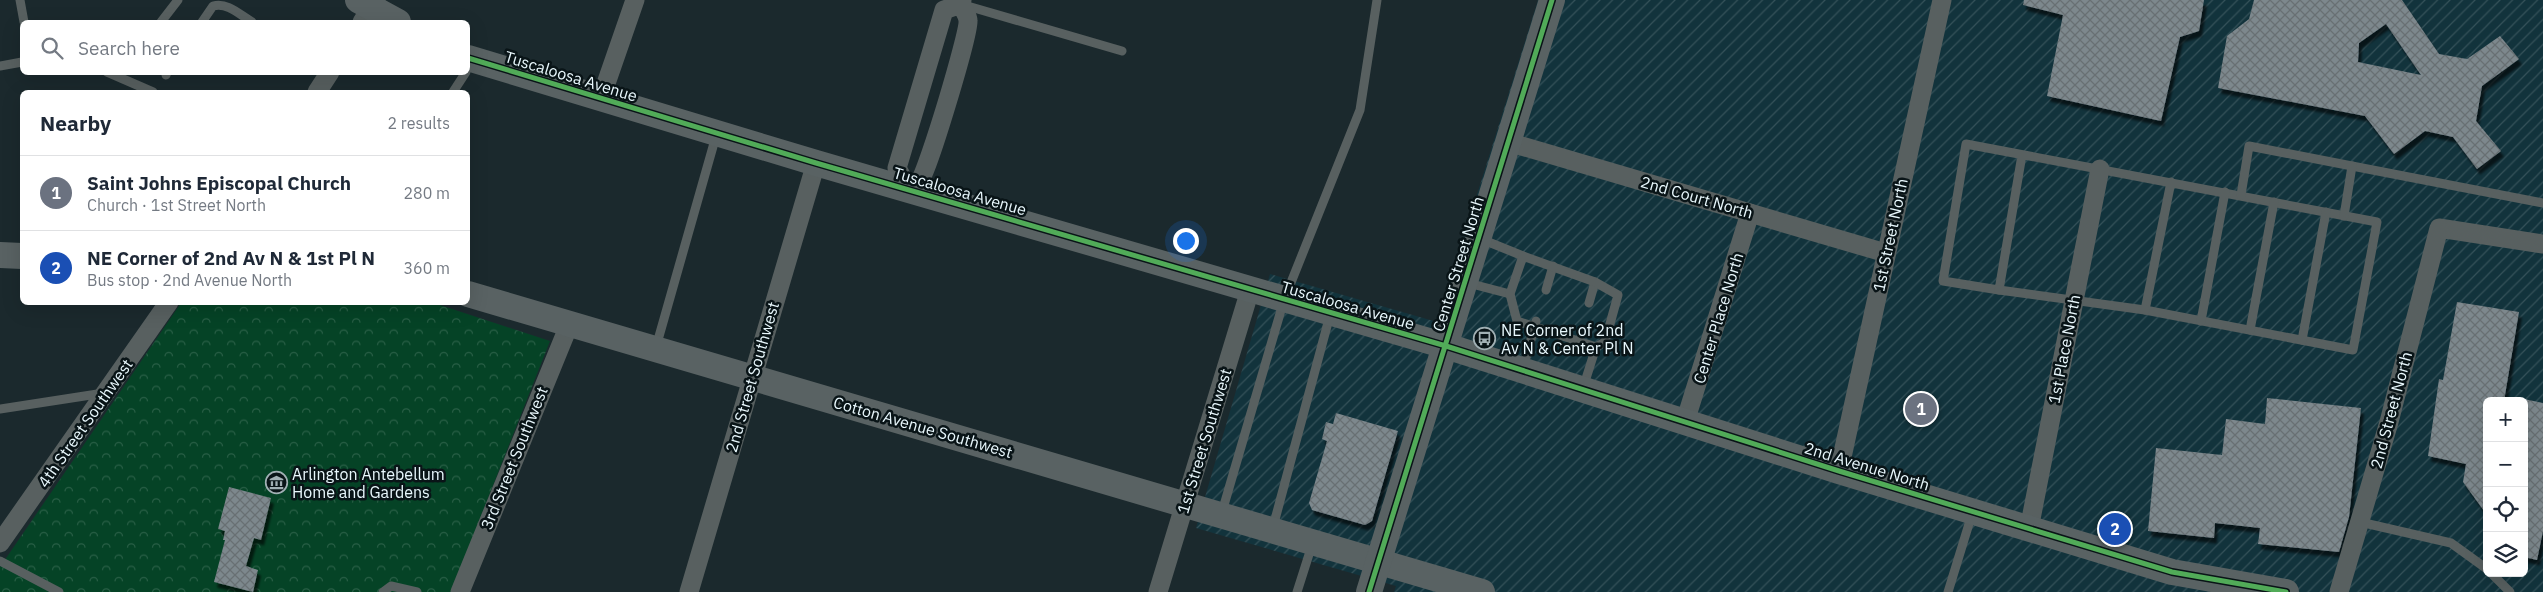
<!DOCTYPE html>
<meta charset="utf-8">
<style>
body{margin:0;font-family:"IBM Plex Sans",sans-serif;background:#f6f6f7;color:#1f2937}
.controls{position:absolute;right:15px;bottom:15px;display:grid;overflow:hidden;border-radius:8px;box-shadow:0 5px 20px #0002}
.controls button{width:45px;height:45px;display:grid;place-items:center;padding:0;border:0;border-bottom:1px solid #e0e1e3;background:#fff;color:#1f2937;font:25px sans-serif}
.you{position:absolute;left:1185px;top:240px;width:18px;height:18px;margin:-12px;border:4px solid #fff;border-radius:50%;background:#1a73e8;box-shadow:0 0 0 8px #1a73e833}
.badge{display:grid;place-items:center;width:32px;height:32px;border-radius:50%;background:#5a666f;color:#fff;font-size:16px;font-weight:700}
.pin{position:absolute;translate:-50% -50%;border:2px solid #fff;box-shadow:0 1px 5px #0006}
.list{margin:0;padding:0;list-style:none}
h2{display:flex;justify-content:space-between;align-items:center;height:65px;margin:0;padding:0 20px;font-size:21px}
h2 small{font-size:16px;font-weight:400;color:#747a83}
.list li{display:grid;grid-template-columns:32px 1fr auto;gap:15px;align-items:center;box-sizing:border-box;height:75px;padding:0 20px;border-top:1px solid #e0e1e3}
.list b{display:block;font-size:19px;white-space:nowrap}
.list p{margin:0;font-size:16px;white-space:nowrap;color:#747a83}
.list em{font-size:16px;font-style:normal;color:#747a83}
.icon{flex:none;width:28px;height:28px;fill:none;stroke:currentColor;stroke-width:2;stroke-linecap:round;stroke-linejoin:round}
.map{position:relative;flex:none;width:2543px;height:592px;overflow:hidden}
.search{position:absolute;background:#fff;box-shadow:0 5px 20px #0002;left:20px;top:20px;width:450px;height:55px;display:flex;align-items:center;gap:12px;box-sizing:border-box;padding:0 18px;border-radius:8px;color:#747a83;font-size:19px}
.panel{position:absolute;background:#fff;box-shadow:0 5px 20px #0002;left:20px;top:90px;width:450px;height:215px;border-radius:8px}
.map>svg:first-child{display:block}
</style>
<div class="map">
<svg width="2543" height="592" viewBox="0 0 2543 592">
<defs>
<pattern id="industrial-furrows" width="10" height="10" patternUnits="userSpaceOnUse" patternTransform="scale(1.25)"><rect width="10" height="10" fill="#12333c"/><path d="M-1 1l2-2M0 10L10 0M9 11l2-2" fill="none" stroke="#345159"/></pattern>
<pattern id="park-crowns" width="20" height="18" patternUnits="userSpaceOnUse" patternTransform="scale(1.25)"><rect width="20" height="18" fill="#054326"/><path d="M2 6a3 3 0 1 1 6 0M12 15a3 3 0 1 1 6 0" fill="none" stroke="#295f46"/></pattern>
<pattern id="building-cross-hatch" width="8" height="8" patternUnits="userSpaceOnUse" patternTransform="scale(1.25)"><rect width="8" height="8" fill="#7d888d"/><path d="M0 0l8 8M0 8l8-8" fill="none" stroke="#676f73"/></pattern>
<filter id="shadow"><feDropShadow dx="3" dy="5.5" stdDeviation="1" flood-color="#0009"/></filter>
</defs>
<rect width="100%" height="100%" fill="#1b292d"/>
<path fill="url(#industrial-furrows)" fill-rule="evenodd" d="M 1538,0 L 2543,0 L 2543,592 L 1394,592 L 1396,586 L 1196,528 L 1270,274 L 1437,322 ZM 2487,401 L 2524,401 L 2524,573 L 2487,573 Z"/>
<path fill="url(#park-crowns)" d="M 181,303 L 434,303 L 550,341 L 451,592 L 0,592 L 0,567 Z"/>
<g fill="url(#building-cross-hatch)" fill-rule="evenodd" filter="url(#shadow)">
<path d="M 2024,0 L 2204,0 L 2199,31 L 2180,37 L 2161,121 L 2047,96 L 2063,15 L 2023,5 Z"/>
<path d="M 2254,0 L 2402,0 L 2439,54 L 2467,59 L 2500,36 L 2519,59 L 2482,86 L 2476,121 L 2501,151 L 2477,169 L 2453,137 L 2425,131 L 2394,154 L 2365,116 L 2218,88 L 2227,36 L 2249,19 ZM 2386,24 L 2421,75 L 2358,62 L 2359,43 Z"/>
<path d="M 2457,302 L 2519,312 L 2504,401 L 2487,401 L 2487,515 L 2463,482 L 2466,464 L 2428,456 L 2439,379 L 2443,380 Z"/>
<path d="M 2267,398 L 2361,408 L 2349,517 L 2339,552 L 2258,544 L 2260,528 L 2215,523 L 2214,538 L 2148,531 L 2156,448 L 2222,455 L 2226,419 L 2265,424 Z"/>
<path d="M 2524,399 L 2543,403 L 2543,531 L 2537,560 L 2524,557 Z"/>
<path d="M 1336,413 L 1398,431 L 1372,521 L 1365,525 L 1312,510 L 1309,503 L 1327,441 L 1322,439 L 1326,422 L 1333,424 Z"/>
<path d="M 229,487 L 271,498 L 261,540 L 254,538 L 246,566 L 258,570 L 253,592 L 214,582 L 225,540 L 223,540 L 225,531 L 218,529 Z"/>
</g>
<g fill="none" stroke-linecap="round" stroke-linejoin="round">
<g stroke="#586060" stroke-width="9">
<path d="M 20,0 L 24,22"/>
<path d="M 964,5 L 1122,51"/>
<path d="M 161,22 L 178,0"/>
<path d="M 202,22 L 213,6 C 228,2 240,15 252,22"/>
<path d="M 0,66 L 22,62"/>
<path d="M 107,72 L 153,92"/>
<path d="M 166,75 L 167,72"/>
<path d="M 453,92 L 466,72"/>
<path d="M 2022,155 L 1999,290 L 1943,281 L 1966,144 L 2377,222 L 2353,350 L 2145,310 L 2171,182"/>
<path d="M 2352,166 L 2543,203"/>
<path d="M 2241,195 L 2249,146 L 2352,166 L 2344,216"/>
<path d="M 1481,239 L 1523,256"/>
<path d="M 1468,283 L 1510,294"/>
<path d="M 1546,290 L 1553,266"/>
<path d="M 1999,290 L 2145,310"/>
<path d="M 1589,303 L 1595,282"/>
<path d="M 2201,321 L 2225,192"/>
<path d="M 2250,330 L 2274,202"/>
<path d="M 2302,340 L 2326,212"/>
<path d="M 656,347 L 716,136"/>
<path d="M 1523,368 L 1536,321"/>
<path d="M 1583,388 L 1596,347 L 1605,342 L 1618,295 L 1595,282 L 1523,256 L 1510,294 L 1517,321 L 1596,347"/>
<path d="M 0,409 L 104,393"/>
<path d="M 1222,512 L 1284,300 L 1360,110 L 1377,0"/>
<path d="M 2360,522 L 2451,543 L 2487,569"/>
<path d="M 1273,527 L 1330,315"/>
<path d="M 0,561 L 59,592"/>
<path d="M 2491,573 L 2510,592"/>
<path d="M 383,592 L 391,586 L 417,592"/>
<path d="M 1297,592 L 1312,545"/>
<path d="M 1948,592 L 1972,514"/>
</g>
<g stroke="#586060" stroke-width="19">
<path d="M 961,4 L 944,10 L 897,168 L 908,188 C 911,186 918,183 920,180 C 928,170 969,34 968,21 C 968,13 960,8 962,0"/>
<path d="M 362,22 L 376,0"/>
<path d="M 317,92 L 330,72"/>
<path d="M 601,98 L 635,0"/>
<path d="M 1508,142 L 1886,253"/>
<path d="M 1685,422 L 1750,213"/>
<path d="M 1839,471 L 1942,0"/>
<path d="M 2029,529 L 2100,169"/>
<path d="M 0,543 L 169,302"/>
<path d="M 460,592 L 569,325"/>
<path d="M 689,592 L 816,163"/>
<path d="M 1158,592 L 1250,290"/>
<path d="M 2339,592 L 2389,422 L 2439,228 L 2543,244"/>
</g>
<g stroke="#596263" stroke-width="26">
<path d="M 358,0 L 398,22"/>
<path d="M 468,58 L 816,163 L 1446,346 L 1839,471 L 2172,572 L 2286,592"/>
<path d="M 0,255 L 22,256"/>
<path d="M 468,294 L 1482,592"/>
<path d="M 1369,592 L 1552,0"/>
</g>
<defs>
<g id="cycleway">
<path d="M 468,58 L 816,163 L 1446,346 L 1839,471 L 2172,572 L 2286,592"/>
<path d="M 1369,592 L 1552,0"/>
</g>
</defs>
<use href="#cycleway" stroke="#091417" stroke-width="8"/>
<use href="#cycleway" stroke="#51ab58" stroke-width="5"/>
</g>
<defs>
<symbol id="bus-ring" viewBox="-11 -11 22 22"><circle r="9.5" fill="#091417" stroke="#a1b0b4" stroke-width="1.5"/><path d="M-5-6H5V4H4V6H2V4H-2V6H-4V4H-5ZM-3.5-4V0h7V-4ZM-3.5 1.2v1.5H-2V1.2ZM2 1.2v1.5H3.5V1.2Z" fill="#a1b0b4"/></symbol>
<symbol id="museum-ring" viewBox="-11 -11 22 22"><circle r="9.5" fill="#091417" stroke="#a1b0b4" stroke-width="1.5"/><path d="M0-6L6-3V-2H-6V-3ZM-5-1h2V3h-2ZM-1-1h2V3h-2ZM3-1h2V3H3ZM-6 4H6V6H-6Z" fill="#a1b0b4"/></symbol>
</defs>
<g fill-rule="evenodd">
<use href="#bus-ring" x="1472" y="326" width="25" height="25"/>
<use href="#museum-ring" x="264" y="470" width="25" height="25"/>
</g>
<g text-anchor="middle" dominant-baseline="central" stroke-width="5" stroke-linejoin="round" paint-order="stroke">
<g font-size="16" fill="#e9f8fd" stroke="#091417">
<text transform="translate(571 76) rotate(17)">Tuscaloosa Avenue</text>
<text transform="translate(960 191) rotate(16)">Tuscaloosa Avenue</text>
<text transform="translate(1697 197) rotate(16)">2nd Court North</text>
<text transform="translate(1890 235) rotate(-78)">1st Street North</text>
<text transform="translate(1458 264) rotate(-73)">Center Street North</text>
<text transform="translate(1348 305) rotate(16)">Tuscaloosa Avenue</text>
<text transform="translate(1718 318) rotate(-73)">Center Place North</text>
<text transform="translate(2064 349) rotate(-79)">1st Place North</text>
<text transform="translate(752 377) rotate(-74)">2nd Street Southwest</text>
<text transform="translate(2391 410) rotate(-75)">2nd Street North</text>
<text transform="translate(85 423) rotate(-55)">4th Street Southwest</text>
<text transform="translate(923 427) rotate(16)">Cotton Avenue Southwest</text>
<text transform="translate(1204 441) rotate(-73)">1st Street Southwest</text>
<text transform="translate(514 458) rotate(-68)">3rd Street Southwest</text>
<text transform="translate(1867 466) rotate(17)">2nd Avenue North</text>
</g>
<g font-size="16" fill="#e9f8fd" stroke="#091417" text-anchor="start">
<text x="1501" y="330">NE Corner of 2nd<tspan x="1501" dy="18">Av N &amp; Center Pl N</tspan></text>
<text x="292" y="474">Arlington Antebellum<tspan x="292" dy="18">Home and Gardens</tspan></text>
</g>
</g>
</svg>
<div class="controls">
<button>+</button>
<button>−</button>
<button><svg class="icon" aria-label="locate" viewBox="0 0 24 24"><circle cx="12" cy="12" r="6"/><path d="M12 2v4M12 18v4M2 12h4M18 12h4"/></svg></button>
<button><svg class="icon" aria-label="layers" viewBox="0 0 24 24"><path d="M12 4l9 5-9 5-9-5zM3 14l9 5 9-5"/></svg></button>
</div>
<div class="you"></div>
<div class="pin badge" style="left:1921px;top:409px;background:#6b7280">1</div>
<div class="pin badge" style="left:2115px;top:529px;background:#1a4fb4">2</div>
<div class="search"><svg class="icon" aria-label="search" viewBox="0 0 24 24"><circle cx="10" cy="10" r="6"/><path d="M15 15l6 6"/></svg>Search here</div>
<section class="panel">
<h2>Nearby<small>2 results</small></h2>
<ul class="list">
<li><span class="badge" style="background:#6b7280">1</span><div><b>Saint Johns Episcopal Church</b><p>Church · 1st Street North</p></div><em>280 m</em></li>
<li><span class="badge" style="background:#1a4fb4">2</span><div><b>NE Corner of 2nd Av N &amp; 1st Pl N</b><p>Bus stop · 2nd Avenue North</p></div><em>360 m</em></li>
</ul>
</section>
</div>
